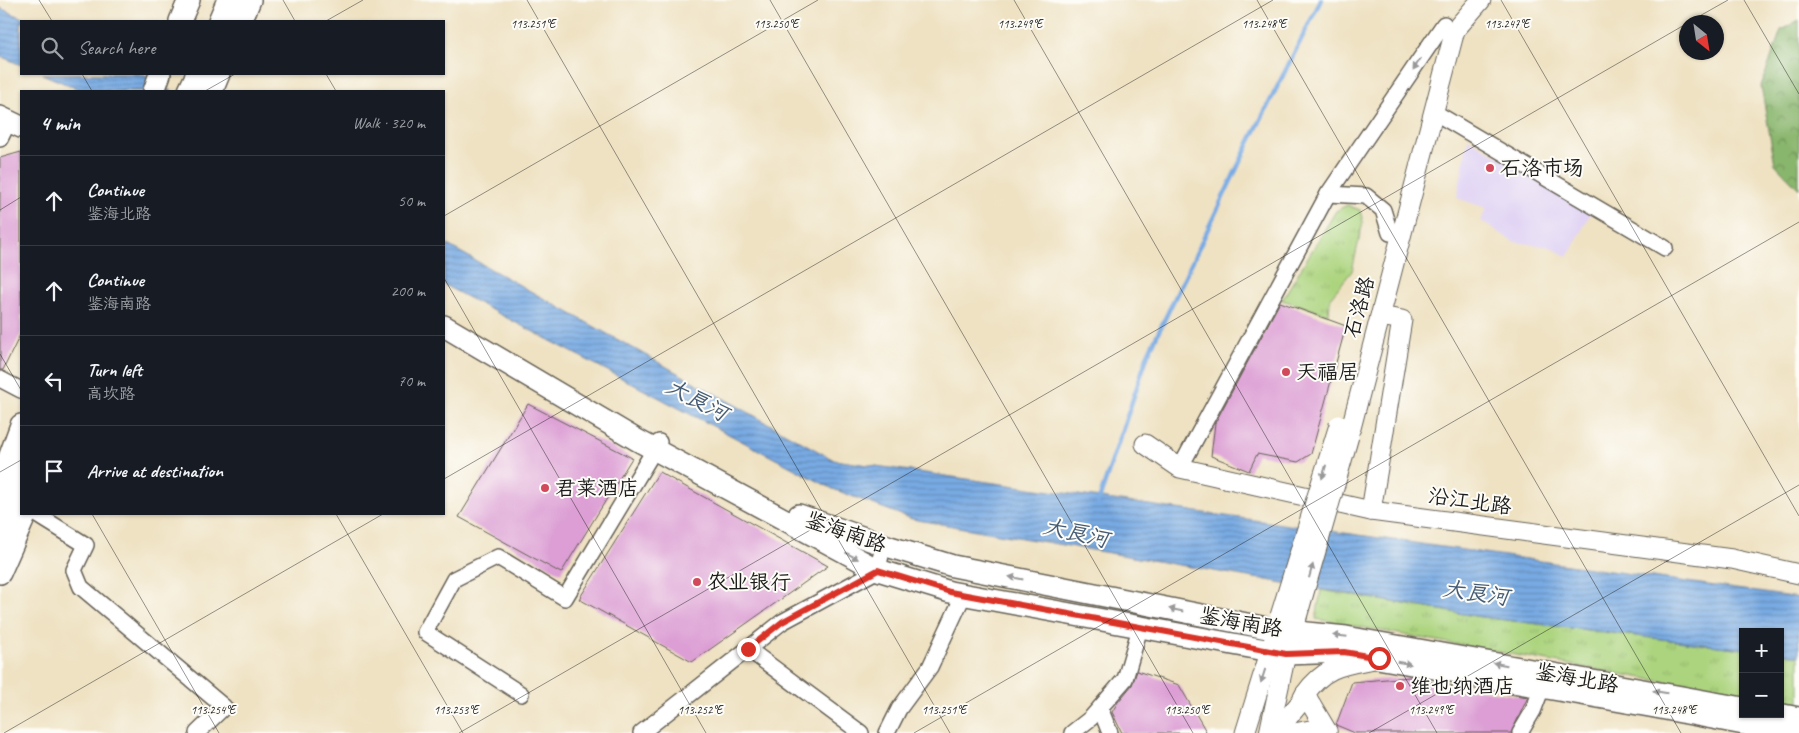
<!DOCTYPE html>
<meta charset="utf-8">
<style>
body{margin:0;font-family:Caveat,"LXGW WenKai TC",sans-serif;background:#20242c;color:#f1f3f6}
.controls{position:absolute;right:15px;bottom:15px;display:grid;overflow:hidden;border-radius:0px;box-shadow:0 1px 4px #0004}
.controls button{width:45px;height:45px;display:grid;place-items:center;padding:0;border:0;border-bottom:1px solid #363941;background:#171b24;color:#f1f3f6;font:25px sans-serif}
.compass{position:absolute;left:1679px;top:15px;width:45px;height:45px;border-radius:50%;background:#171b24;box-shadow:0 1px 4px #0004;rotate:150deg}
.stop{position:absolute;width:15px;height:15px;margin:-11px;border:4px solid #d93025;border-radius:50%;background:#fff}
.stop.end{background:#d93025;border-color:#fff;box-shadow:0 1px 5px #0008}
.list{margin:0;padding:0;list-style:none}
h2{display:flex;justify-content:space-between;align-items:center;height:65px;margin:0;padding:0 20px;font-size:21px}
h2 small{font-size:16px;font-weight:400;color:#9ea1a6}
.list li{display:grid;grid-template-columns:32px 1fr auto;gap:15px;align-items:center;box-sizing:border-box;height:90px;padding:0 20px;border-top:1px solid #363941}
.list b{display:block;font-size:19px;white-space:nowrap}
.list p{margin:0;font-size:16px;white-space:nowrap;color:#9ea1a6}
.list em{font-size:16px;font-style:normal;color:#9ea1a6}
.icon{flex:none;width:28px;height:28px;fill:none;stroke:currentColor;stroke-width:2;stroke-linecap:round;stroke-linejoin:round}
.map{position:relative;flex:none;width:1799px;height:733px;overflow:hidden}
.search{position:absolute;background:#171b24;box-shadow:0 1px 4px #0004;left:20px;top:20px;width:425px;height:55px;display:flex;align-items:center;gap:12px;box-sizing:border-box;padding:0 18px;border-radius:0px;color:#9ea1a6;font-size:19px}
.panel{position:absolute;background:#171b24;box-shadow:0 1px 4px #0004;left:20px;top:90px;width:425px;height:425px;border-radius:0px}
.map>svg:first-child{display:block}
</style>
<div class="map">
<svg width="1799" height="733" viewBox="0 0 1799 733">
<defs>
<pattern id="grass-tufts" width="24" height="20" patternUnits="userSpaceOnUse" patternTransform="scale(1.25)"><rect width="24" height="20" fill="#acd47e"/><path d="M3 7l-1-3M5 7V3M7 7l1-3M15 17l-1-3M17 17v-4M19 17l1-3" fill="none" stroke="#93b56c"/></pattern>
<pattern id="forest-crowns" width="20" height="18" patternUnits="userSpaceOnUse" patternTransform="scale(1.25)"><rect width="20" height="18" fill="#89b66d"/><path d="M2 6a3 3 0 1 1 6 0M12 15a3 3 0 1 1 6 0" fill="none" stroke="#6f9359"/></pattern>
<pattern id="water-rules" width="6" height="5" patternUnits="userSpaceOnUse" patternTransform="scale(1.25)"><rect width="6" height="5" fill="#78aae3"/><path d="M0 2.5h6" fill="none" stroke="#628ab7"/></pattern>
</defs>
<rect width="100%" height="100%" fill="#fdfcf7"/>
<filter id="ink" filterUnits="userSpaceOnUse"><feTurbulence type="fractalNoise" baseFrequency=".02" numOctaves="2"/><feDisplacementMap in="SourceGraphic" scale="10" xChannelSelector="R" yChannelSelector="G"/><feConvolveMatrix kernelMatrix="1 2 1 2 8 2 1 2 1" color-interpolation-filters="sRGB"/></filter>
<filter id="wash" filterUnits="userSpaceOnUse"><feTurbulence type="fractalNoise" baseFrequency=".0096" numOctaves="4" result="noise"/><feDisplacementMap in="SourceGraphic" scale="20" xChannelSelector="R" yChannelSelector="G"/><feGaussianBlur stdDeviation="1.12" result="paint"/><feColorMatrix in="noise" values="0 0 0 0 0 0 0 0 0 0 0 0 0 0 0 0 0 1.4 0 .05"/><feComposite in="paint" operator="in"/></filter>
<g filter="url(#wash)">
<rect width="100%" height="100%" fill="#efe2c3"/>
<path fill="#e1d4f4" d="M 1468,138 L 1591,212 L 1568,257 L 1550,247 L 1514,242 L 1481,221 L 1486,208 L 1457,198 Z"/>
<g fill="url(#grass-tufts)" stroke="#64784d">
<path d="M 1347,205 L 1360,210 L 1363,222 L 1352,271 L 1330,298 L 1328,314 L 1282,300 L 1336,211 Z"/>
<path d="M 1321,590 L 1481,617 L 1743,649 L 1743,696 L 1316,619 Z"/>
<path d="M 1780,653 L 1799,656 L 1799,706 L 1780,703 Z"/>
</g>
<path fill="url(#forest-crowns)" stroke="#526944" d="M 1799,20 L 1799,189 L 1775,164 L 1761,86 L 1781,30 Z"/>
<g fill="url(#water-rules)" stroke="#4a6380">
<path d="M 0,8 L 29,21 L 21,21 L 21,65 L 0,56 Z"/>
<path d="M 42,74 L 141,74 L 172,91 L 83,91 Z"/>
<path d="M 444,243 L 834,460 L 1799,598 L 1799,656 L 1780,653 L 1780,632 L 1743,632 L 1743,649 L 1481,617 L 912,519 L 833,489 L 444,285 Z"/>
</g>
<g fill="none" stroke-linecap="round" stroke-linejoin="round">
<path stroke="#78aae3" stroke-width="4.5" d="M 1098,503 L 1148,354 L 1249,143 L 1321,0"/>
</g>
<g id="blocks">
<g fill="#dc9ed4">
<path d="M 21,152 L 21,333 L 3,370 L 0,370 L 0,158 Z"/>
<path d="M 1280,302 L 1346,326 L 1311,454 L 1298,462 L 1257,454 L 1249,471 L 1211,456 L 1215,423 Z"/>
<path d="M 528,404 L 632,458 L 561,573 L 459,517 Z"/>
<path d="M 659,472 L 828,566 L 692,662 L 579,599 Z"/>
<path d="M 1137,671 L 1179,685 L 1207,733 L 1122,733 L 1112,712 L 1118,702 L 1132,685 Z"/>
<path d="M 1410,677 L 1435,683 L 1528,697 L 1511,733 L 1355,733 L 1336,725 L 1352,682 Z"/>
</g>
</g>
</g>
<g filter="url(#ink)">
<use href="#blocks" fill-opacity="0" stroke="#666156" stroke-width="1"/>
<g fill="none" stroke-linecap="round" stroke-linejoin="round">
<defs>
<g id="minor">
<path d="M 1434,112 L 1665,248"/>
<path d="M 0,139 L 9,121"/>
<path d="M 1328,194 L 1444,24"/>
<path d="M 0,379 L 21,390"/>
<path d="M 1180,468 L 1328,194 L 1366,196 L 1383,210 L 1390,233"/>
<path d="M 36,514 L 86,545 L 74,570 L 81,587 L 224,707 L 197,733"/>
<path d="M 748,649 L 861,733"/>
<path d="M 521,694 L 425,632 L 454,579 L 498,557 L 565,598 L 659,442"/>
<path d="M 1100,708 L 1110,733"/>
<path d="M 641,733 L 782,622 L 878,570 L 883,545"/>
<path d="M 887,733 L 899,709 L 930,667 L 963,596"/>
<path d="M 1072,733 L 1091,718 L 1125,679 L 1140,628"/>
<path d="M 1520,733 L 1533,711 L 1541,690"/>
</g>
<g id="tertiary">
<path d="M 1351,428 L 1455,30 L 1481,0"/>
<path d="M 1145,444 L 1180,468 L 1371,511 L 1732,559 L 1799,574"/>
<path d="M 1371,511 L 1402,320 L 1380,316"/>
<path d="M 1327,731 L 1305,694 C 1325,666 1343,665 1374,659"/>
<path d="M 1245,733 L 1275,636"/>
<path d="M 1269,733 L 1286,654 L 1297,618"/>
<path d="M 1275,733 L 1300,703 L 1305,694"/>
<path d="M 1294,733 L 1310,730 L 1327,731"/>
</g>
<g id="secondary">
<path d="M 180,21 L 189,0"/>
<path d="M 241,21 L 250,0"/>
<path d="M 154,91 L 160,74"/>
<path d="M 212,91 L 219,74"/>
<path d="M 0,117 L 21,127"/>
<path d="M 444,326 L 637,440 L 878,570 L 950,592 L 1271,651 L 1286,654 L 1344,652 L 1655,707 L 1791,733"/>
<path d="M 5,469 L 21,425"/>
<path d="M 799,515 L 890,547 L 953,566 L 1277,630 L 1346,637 L 1743,708"/>
<path d="M 0,573 L 26,514"/>
<path d="M 1778,714 L 1799,718"/>
</g>
<g id="trunk">
<path d="M 221,21 L 230,0"/>
<path d="M 191,91 L 199,74"/>
<path d="M 0,504 L 21,453"/>
<path d="M 0,543 L 21,493"/>
</g>
</defs>
<use href="#minor" stroke="#666156" stroke-width="18"/>
<use href="#tertiary" stroke="#666156" stroke-width="21"/>
<use href="#secondary" stroke="#666156" stroke-width="24"/>
<use href="#trunk" stroke="#666156" stroke-width="28"/>
<use href="#minor" stroke="#fff" stroke-width="15"/>
<use href="#tertiary" stroke="#fff" stroke-width="19"/>
<use href="#secondary" stroke="#fff" stroke-width="21"/>
<use href="#trunk" stroke="#fff" stroke-width="25"/>
<defs>
<g id="tertiary-bridge">
<path d="M 1280,616 L 1339,425"/>
<path d="M 1297,617 L 1349,436"/>
</g>
</defs>
<use href="#tertiary-bridge" stroke="#666156" stroke-width="21" stroke-linecap="butt"/>
<use href="#tertiary-bridge" stroke="#fff" stroke-width="19"/>
</g>
<defs><path id="oneway-solid" d="M-6-.8H1V-3.2L6.5 0L1 3.2V.8H-6Z" transform="scale(1.25)"/></defs>
<g fill="#999">
<use href="#oneway-solid" transform="translate(1417 64) rotate(124)"/>
<use href="#oneway-solid" transform="translate(1324 472) rotate(107)"/>
<use href="#oneway-solid" transform="translate(852 556) rotate(28)"/>
<use href="#oneway-solid" transform="translate(1311 571) rotate(-74)"/>
<use href="#oneway-solid" transform="translate(1016 578) rotate(-169)"/>
<use href="#oneway-solid" transform="translate(1176 610) rotate(-169)"/>
<use href="#oneway-solid" transform="translate(1340 636) rotate(-174)"/>
<use href="#oneway-solid" transform="translate(1404 663) rotate(10)"/>
<use href="#oneway-solid" transform="translate(1500 664) rotate(-170)"/>
<use href="#oneway-solid" transform="translate(1263 676) rotate(108)"/>
<use href="#oneway-solid" transform="translate(1660 692) rotate(-170)"/>
</g>
</g>
<g fill="none" stroke-linecap="round" stroke-linejoin="round" filter="url(#ink)">
<path stroke="#d93025" stroke-width="6" d="M 748,649 L 782,622 L 878,570 L 950,592 L 1270,651 L 1286,654 L 1344,652 L 1379,658"/>
</g>
<path fill="none" stroke="#1c1c1c" stroke-width="1" stroke-opacity="0.45" d="M 39,0 L 52,21M 283,0 L 295,21M 527,0 L 950,733M 770,0 L 1193,733M 1014,0 L 1437,733M 1257,0 L 1681,733M 1501,0 L 1799,516M 1744,0 L 1799,94M 326,21 L 363,0M 1689,22 L 1728,0M 82,74 L 92,91M 326,74 L 336,91M 205,91 L 235,74M 0,210 L 21,197M 444,216 L 818,0M 444,278 L 706,733M 0,354 L 21,390M 0,472 L 21,460M 444,479 L 1273,0M 92,514 L 219,733M 336,514 L 463,733M 4,733 L 383,514M 459,733 L 1686,24M 914,733 L 1799,222M 1369,733 L 1799,485"/>
<g fill="#d1495b" stroke="#fdfcf7" stroke-width="2">
<circle cx="1490" cy="168" r="5"/>
<circle cx="1286" cy="372" r="5"/>
<circle cx="545" cy="488" r="5"/>
<circle cx="697" cy="582" r="5"/>
<circle cx="1400" cy="686" r="5"/>
</g>
<g text-anchor="middle" dominant-baseline="central" stroke-width="4" stroke-linejoin="round" paint-order="stroke">
<g font-size="21" fill="#1c1c1c" stroke="#fdfcf7" text-anchor="start">
<text x="1500" y="168">石洛市场</text>
<text x="1296" y="372">天福居</text>
<text x="555" y="488">君莱酒店</text>
<text x="707" y="582">农业银行</text>
<text x="1410" y="686">维也纳酒店</text>
</g>
<g font-size="21" fill="#1c1c1c" stroke="#fdfcf7">
<text transform="translate(1359 307) rotate(-75)">石洛路</text>
<text transform="translate(1470 501) rotate(8)">沿江北路</text>
<text transform="translate(846 532) rotate(19)">鉴海南路</text>
<text transform="translate(1241 622) rotate(10)">鉴海南路</text>
<text transform="translate(1577 678) rotate(10)">鉴海北路</text>
</g>
<g font-size="22" font-style="italic" fill="#455c76" stroke="#fdfcf7">
<text transform="translate(697 400) rotate(28)">大良河</text>
<text transform="translate(1076 533) rotate(13)">大良河</text>
<text transform="translate(1476 593) rotate(8)">大良河</text>
</g>
</g>
<g font-size="12" text-anchor="middle" fill="#1c1c1c" stroke="#fdfcf7" stroke-width="4" stroke-linejoin="round" paint-order="stroke">
<text x="1507" y="28">113.247°E</text>
<text x="533" y="28">113.251°E</text>
<text x="776" y="28">113.250°E</text>
<text x="1020" y="28">113.249°E</text>
<text x="1264" y="28">113.248°E</text>
<text x="213" y="714">113.254°E</text>
<text x="456" y="714">113.253°E</text>
<text x="700" y="714">113.252°E</text>
<text x="944" y="714">113.251°E</text>
<text x="1187" y="714">113.250°E</text>
<text x="1431" y="714">113.249°E</text>
<text x="1674" y="714">113.248°E</text>
</g>
</svg>
<div class="controls">
<button>+</button>
<button>−</button>
</div>
<svg class="compass" viewBox="-18 -18 36 36"><path d="M0-13l5 13h-10z" fill="#e53935"/><path d="M0 13l5-13h-10z" fill="#9ea1a6"/></svg>
<div class="stop" style="left:1379px;top:658px"></div>
<div class="stop end" style="left:748px;top:649px"></div>
<div class="search"><svg class="icon" aria-label="search" viewBox="0 0 24 24"><circle cx="10" cy="10" r="6"/><path d="M15 15l6 6"/></svg>Search here</div>
<section class="panel">
<h2>4 min<small>Walk · 320 m</small></h2>
<ul class="list">
<li><svg class="icon" aria-label="ahead" viewBox="0 0 24 24"><path d="M12 20V5M6 11l6-6 6 6"/></svg><div><b>Continue</b><p>鉴海北路</p></div><em>50 m</em></li>
<li><svg class="icon" aria-label="ahead" viewBox="0 0 24 24"><path d="M12 20V5M6 11l6-6 6 6"/></svg><div><b>Continue</b><p>鉴海南路</p></div><em>200 m</em></li>
<li><svg class="icon" aria-label="left" viewBox="0 0 24 24"><path d="M17 20v-9H6M10 6l-5 5 5 5"/></svg><div><b>Turn left</b><p>高坎路</p></div><em>70 m</em></li>
<li><svg class="icon" aria-label="arrive" viewBox="0 0 24 24"><path d="M6 21V4h12l-3 4 3 4H6"/></svg><div><b>Arrive at destination</b></div></li>
</ul>
</section>
</div>
